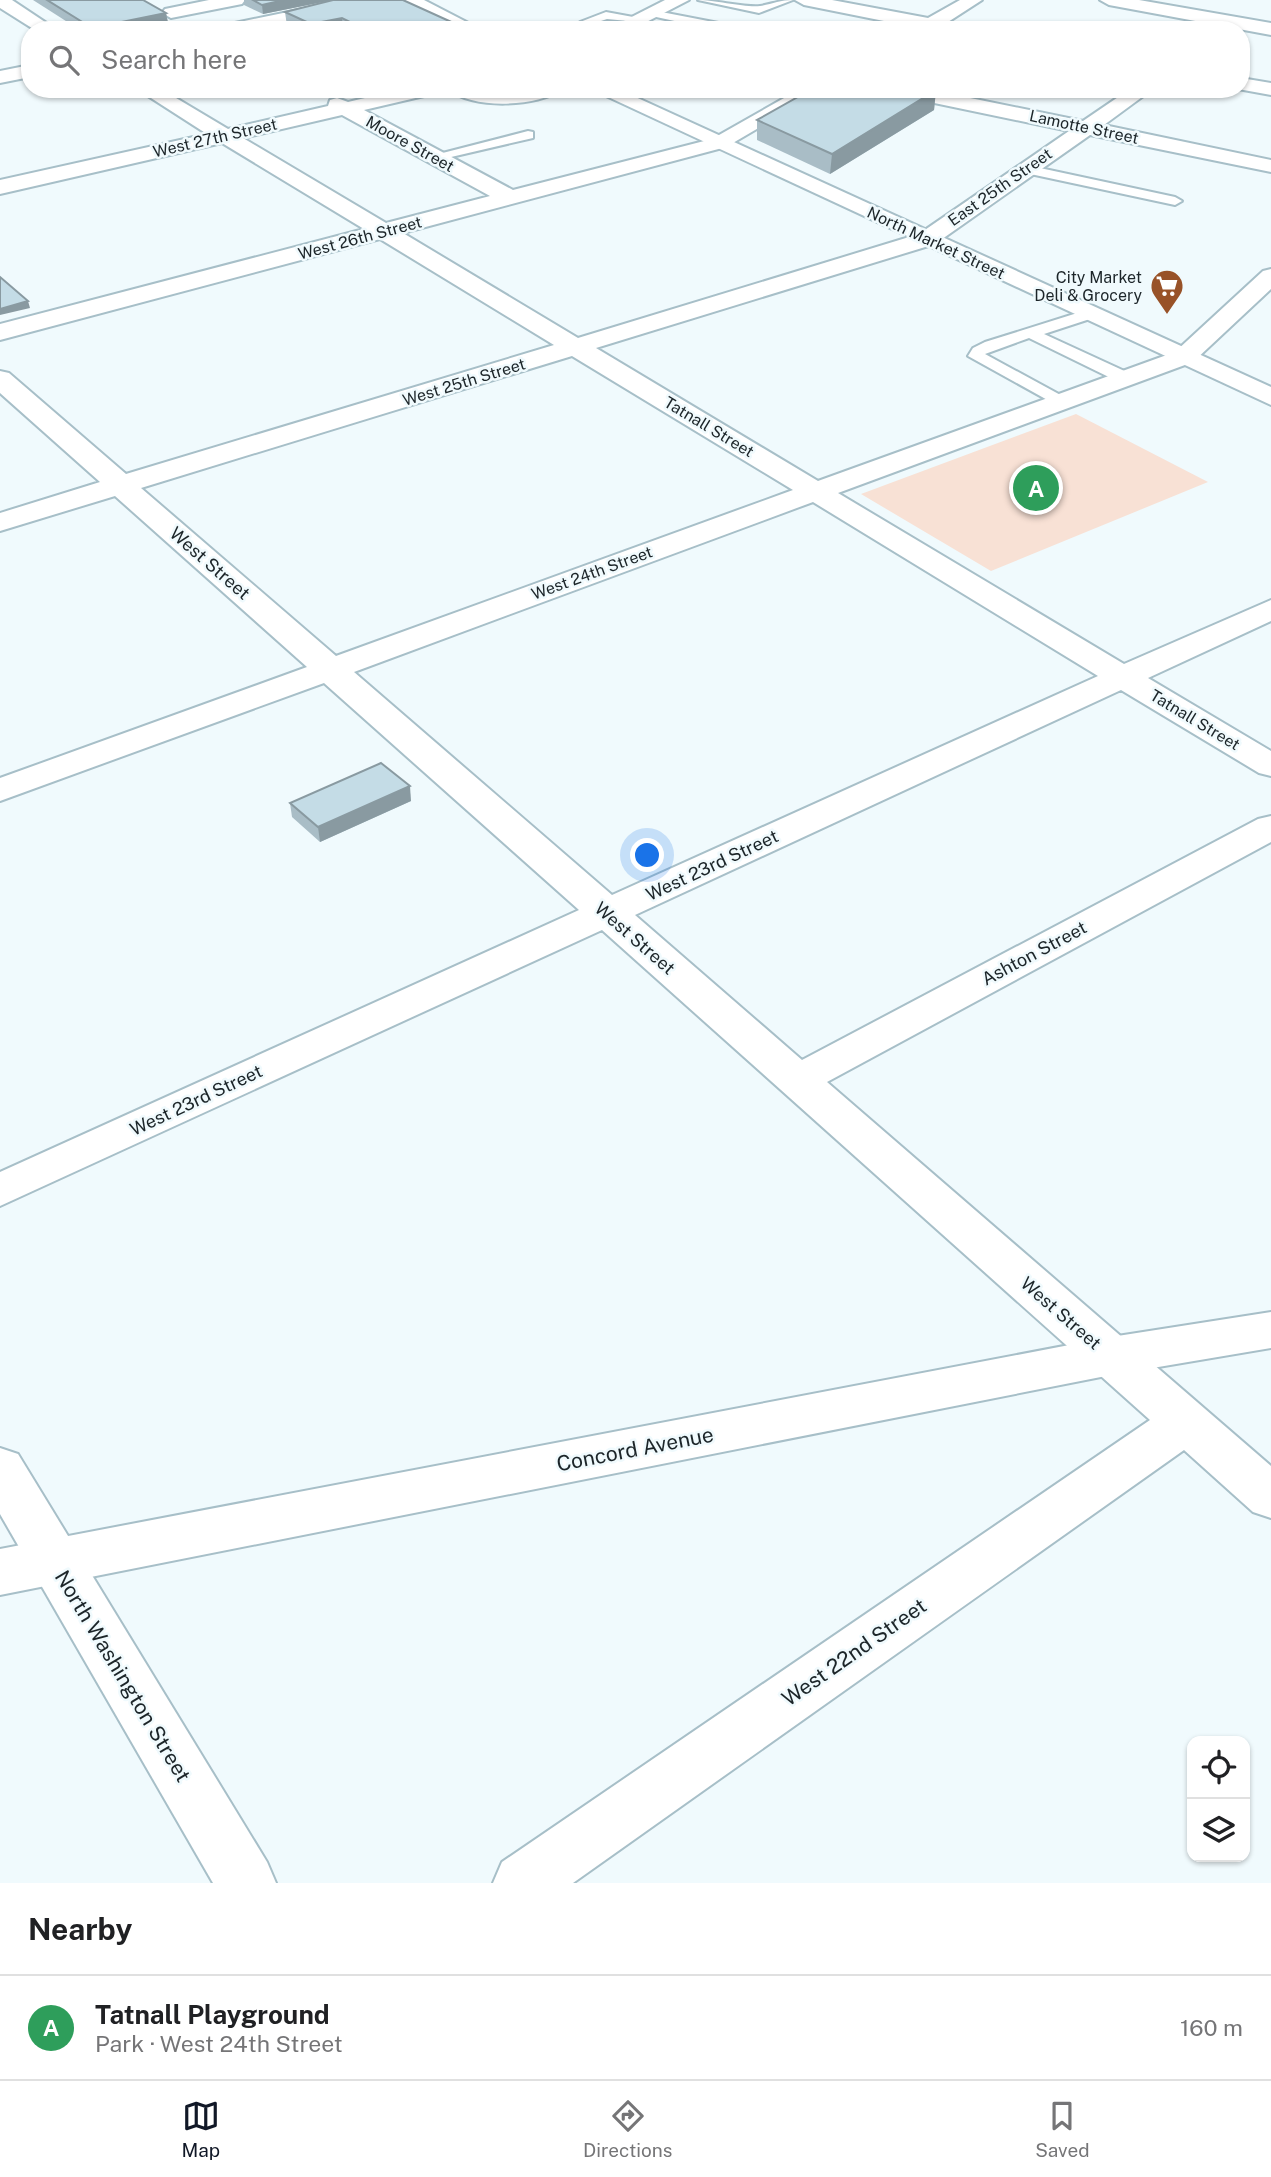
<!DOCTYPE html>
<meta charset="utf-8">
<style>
body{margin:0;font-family:"Public Sans",sans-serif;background:#f6f6f6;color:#202124}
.controls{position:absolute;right:21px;bottom:21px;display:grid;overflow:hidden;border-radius:14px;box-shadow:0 2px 5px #0004}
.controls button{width:63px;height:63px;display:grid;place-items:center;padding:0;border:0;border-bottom:2px solid #e0e0e0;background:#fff;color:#202124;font:35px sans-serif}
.you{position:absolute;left:648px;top:856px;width:24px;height:24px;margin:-18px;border:5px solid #fff;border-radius:50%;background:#1a73e8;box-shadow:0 0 0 10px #1a73e833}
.badge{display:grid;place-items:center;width:46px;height:46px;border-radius:50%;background:#111827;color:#fff;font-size:23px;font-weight:700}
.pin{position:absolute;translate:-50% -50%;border:4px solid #fff;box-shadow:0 2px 7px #0006}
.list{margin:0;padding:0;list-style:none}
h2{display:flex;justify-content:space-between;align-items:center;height:91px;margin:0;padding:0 28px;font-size:30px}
h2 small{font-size:23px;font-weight:400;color:#757577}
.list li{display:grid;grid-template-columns:46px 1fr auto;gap:21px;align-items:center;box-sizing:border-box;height:105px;padding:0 28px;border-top:2px solid #e0e0e0}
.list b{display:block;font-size:26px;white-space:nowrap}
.list p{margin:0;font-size:23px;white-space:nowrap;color:#757577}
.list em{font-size:23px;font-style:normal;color:#757577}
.icon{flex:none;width:38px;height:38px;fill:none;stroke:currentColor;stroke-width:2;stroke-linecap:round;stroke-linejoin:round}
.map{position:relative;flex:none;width:1271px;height:1883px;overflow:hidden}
.search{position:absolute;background:#fff;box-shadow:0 2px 5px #0004;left:21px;right:21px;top:21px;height:77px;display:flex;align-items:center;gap:18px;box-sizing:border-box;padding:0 24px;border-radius:28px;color:#757577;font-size:26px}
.sheet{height:196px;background:#fff}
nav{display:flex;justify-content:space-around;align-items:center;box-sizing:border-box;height:98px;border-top:2px solid #e0e0e0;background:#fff;font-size:19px;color:#757577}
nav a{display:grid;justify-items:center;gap:4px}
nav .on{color:#111827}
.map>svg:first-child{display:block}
</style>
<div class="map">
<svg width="1271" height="1883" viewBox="0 0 1271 1883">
<rect width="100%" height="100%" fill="#f0fafd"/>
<path fill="#f8e1d5" d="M 1076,414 L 1208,482 L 991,571 L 861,494 Z"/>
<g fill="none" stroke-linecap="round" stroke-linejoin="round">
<defs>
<g id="lane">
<path d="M 698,0 C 715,0 747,8 760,6 C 772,4 780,0 793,0 L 759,13 Z"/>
<path d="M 651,10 L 734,26 L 740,30 L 716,30 L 647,15 L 645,13 Z"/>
<path d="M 606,12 L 644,19 L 638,22 L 607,19 L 586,26 L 580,22 Z"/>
<path d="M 448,89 L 466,89 L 494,97 L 563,89 C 538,107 472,110 448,89 Z"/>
<path d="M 528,131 L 533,132 L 533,138 L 434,161 L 427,157 Z"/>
<path d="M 1026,165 L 1175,197 L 1182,201 L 1175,205 L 1021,172 L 1019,169 Z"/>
<path d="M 1090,309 L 1098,314 L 1096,317 L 1044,334 L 1131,374 L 1131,382 L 1119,382 L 1029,338 L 985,354 L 1066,398 L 1068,402 L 1066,406 L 1060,407 L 968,356 L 973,348 L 985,342 Z"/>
</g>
<g id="street">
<path d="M 0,0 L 12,0 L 57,30 L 35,30 L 0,8 Z"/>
<path d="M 209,0 L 245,0 L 242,4 L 171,18 L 162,13 L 165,9 Z"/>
<path d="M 346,0 L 381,0 L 372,5 L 257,30 L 221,30 L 230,24 Z"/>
<path d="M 665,0 L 689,0 L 631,30 L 606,30 Z"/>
<path d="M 795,0 L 832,0 L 928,18 L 960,0 L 982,0 L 948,22 L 967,26 L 969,30 L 912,30 L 914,27 L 804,5 Z"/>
<path d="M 1100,0 L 1139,0 L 1271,23 L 1271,35 L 1109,5 Z"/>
<path d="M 30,65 L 30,77 L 0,83 L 0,71 Z"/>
<path d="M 1241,78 L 1271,83 L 1271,95 L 1238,89 L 1241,89 Z"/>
<path d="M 137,89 L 161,89 L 228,129 L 328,106 L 330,100 L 337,98 L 348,102 L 403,89 L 440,89 L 437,93 L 364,110 L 513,190 L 712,139 L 800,89 L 825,89 L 726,147 L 403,233 L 578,338 L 919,234 L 1069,131 L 896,95 L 886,89 L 926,89 L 1083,121 L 1130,89 L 1153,89 L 1104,125 L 1271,160 L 1271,172 L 1090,135 L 935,244 L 596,348 L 818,481 L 1175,352 L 1263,271 L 1271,269 L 1271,289 L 1193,362 L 838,493 L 1124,664 L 1271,600 L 1271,621 L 1148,678 L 1271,751 L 1271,776 L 1259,773 L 1121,690 L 635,915 L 802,1060 L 1258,819 L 1271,816 L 1271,842 L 827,1082 L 1271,1466 L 1271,1518 L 1253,1512 L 1184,1450 L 573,1883 L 493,1883 L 502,1862 L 1150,1420 L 602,930 L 0,1206 L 0,1172 L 579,910 L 324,683 L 0,801 L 0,778 L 307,667 L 115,496 L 0,531 L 0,513 L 100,482 L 0,393 L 0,371 L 9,373 L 126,474 L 554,345 L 380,239 L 0,340 L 0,324 L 364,229 L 222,143 L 0,194 L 0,180 L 207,134 ZM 342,115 L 490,196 L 386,223 L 243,138 ZM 572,356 L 793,490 L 336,656 L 141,488 ZM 813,502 L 1098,676 L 612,895 L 354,672 Z"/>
</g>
<path id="secondary" d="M 0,1448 L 18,1454 L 267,1862 L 276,1883 L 213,1883 L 0,1514 Z"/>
<g id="primary">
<path d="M 401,0 L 424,0 L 482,30 L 458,30 Z"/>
<path d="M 591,89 L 618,89 L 1271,387 L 1271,405 Z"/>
<path d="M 1271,1312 L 1271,1348 L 1111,1375 L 0,1595 L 0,1549 L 1111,1337 Z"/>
</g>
</defs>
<use href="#lane" stroke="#a7bfc8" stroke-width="4"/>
<use href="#street" stroke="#a7bfc8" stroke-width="4"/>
<use href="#secondary" stroke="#a7bfc8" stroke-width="4"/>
<use href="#primary" stroke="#a7bfc8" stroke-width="4"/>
<use href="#lane" fill="#fff" fill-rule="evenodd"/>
<use href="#street" fill="#fff" fill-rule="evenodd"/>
<use href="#secondary" fill="#fff" fill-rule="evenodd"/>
<use href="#primary" fill="#fff" fill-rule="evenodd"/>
</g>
<g fill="#a9bdc6">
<path d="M 33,0 L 143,0 L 166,13 L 168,23 L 135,30 L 80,30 Z"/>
<path d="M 244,0 L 333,0 L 263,14 L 244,5 Z"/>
<path d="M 285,12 L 469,30 L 293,30 L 287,26 Z"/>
<path d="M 485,89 L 524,89 L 495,94 Z"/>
<path d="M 936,90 L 934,110 L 830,174 L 757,140 L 757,120 Z"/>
<path d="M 411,801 L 320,842 L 292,817 L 290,803 Z"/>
</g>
<g fill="#899aa1">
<path d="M 284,0 L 333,0 L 263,14 L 262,5 Z"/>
<path d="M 166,13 L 168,23 L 135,30 L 93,30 L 92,28 Z"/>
<path d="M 342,18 L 343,30 L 311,30 L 311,24 Z"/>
<path d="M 495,89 L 524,89 L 495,94 Z"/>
<path d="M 936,90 L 934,110 L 830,174 L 832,154 Z"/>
<path d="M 28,301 L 30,308 L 0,315 L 0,309 Z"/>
<path d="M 410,786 L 411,801 L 320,842 L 318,827 Z"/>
</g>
<g fill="#c4dce6" stroke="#899aa1" stroke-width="2">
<path d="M 47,0 L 143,0 L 166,13 L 92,28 Z"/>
<path d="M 253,0 L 284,0 L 262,5 Z"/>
<path d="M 333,0 L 403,0 L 469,30 L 366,30 L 342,18 L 311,24 L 285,12 Z"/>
<path d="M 812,89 L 931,89 L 936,90 L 832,154 L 757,120 Z"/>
<path d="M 0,277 L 28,301 L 0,309 Z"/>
<path d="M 381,763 L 410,786 L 318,827 L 290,803 Z"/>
</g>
<defs>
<symbol id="supermarket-pin" viewBox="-11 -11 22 30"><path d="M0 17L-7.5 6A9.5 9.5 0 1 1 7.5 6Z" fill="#985228" stroke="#f0fafd"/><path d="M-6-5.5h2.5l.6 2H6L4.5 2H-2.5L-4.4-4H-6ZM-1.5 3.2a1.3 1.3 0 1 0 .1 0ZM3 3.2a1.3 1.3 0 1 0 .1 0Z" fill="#fff"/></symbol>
</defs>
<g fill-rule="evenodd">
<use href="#supermarket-pin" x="1148" y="267" width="38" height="52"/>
</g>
<g text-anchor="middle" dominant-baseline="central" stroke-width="5" stroke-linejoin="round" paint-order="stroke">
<g font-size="16" fill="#1c2529" stroke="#f0fafd">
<text transform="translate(1084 127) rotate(12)">Lamotte Street</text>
<text transform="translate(215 138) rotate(-13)">West 27th Street</text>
<text transform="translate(410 144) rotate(29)">Moore Street</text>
<text transform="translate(1000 187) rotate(-35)">East 25th Street</text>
<text transform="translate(360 238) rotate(-15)">West 26th Street</text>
<text transform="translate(936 243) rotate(25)">North Market Street</text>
<text transform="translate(464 382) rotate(-17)">West 25th Street</text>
<text transform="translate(709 427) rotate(31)">Tatnall Street</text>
<text transform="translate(592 573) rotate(-20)">West 24th Street</text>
<text transform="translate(1195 720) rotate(31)">Tatnall Street</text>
</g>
<g font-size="16" fill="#1c2529" stroke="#f0fafd" text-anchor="end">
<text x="1142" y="277">City Market<tspan x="1142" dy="18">Deli &amp; Grocery</tspan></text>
</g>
<g font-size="18" fill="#1c2529" stroke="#f0fafd">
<text transform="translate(210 563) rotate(41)">West Street</text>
<text transform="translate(712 865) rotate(-25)">West 23rd Street</text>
<text transform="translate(635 938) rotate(41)">West Street</text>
<text transform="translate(1034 953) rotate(-28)">Ashton Street</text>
<text transform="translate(196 1100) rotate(-25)">West 23rd Street</text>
<text transform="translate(1061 1313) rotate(41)">West Street</text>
</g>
<g font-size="21" fill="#1c2529" stroke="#f0fafd">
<text transform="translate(635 1449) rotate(-11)">Concord Avenue</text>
<text transform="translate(854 1652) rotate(-35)">West 22nd Street</text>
<text transform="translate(123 1676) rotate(59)">North Washington Street</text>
</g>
</g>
</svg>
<div class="controls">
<button><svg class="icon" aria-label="locate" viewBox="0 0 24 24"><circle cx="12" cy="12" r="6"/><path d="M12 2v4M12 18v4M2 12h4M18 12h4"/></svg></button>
<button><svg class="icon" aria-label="layers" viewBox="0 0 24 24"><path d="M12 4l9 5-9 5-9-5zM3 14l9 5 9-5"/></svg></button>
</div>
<div class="you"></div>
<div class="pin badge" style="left:1036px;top:488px;background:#2e9e5b">A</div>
<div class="search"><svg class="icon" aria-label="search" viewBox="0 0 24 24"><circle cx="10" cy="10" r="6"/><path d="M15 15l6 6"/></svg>Search here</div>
</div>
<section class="sheet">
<h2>Nearby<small></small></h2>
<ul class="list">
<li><span class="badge" style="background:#2e9e5b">A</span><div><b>Tatnall Playground</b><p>Park · West 24th Street</p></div><em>160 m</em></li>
</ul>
</section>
<nav>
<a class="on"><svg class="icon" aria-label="map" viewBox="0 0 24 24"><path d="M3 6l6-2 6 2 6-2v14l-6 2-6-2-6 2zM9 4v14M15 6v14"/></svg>Map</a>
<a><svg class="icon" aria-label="directions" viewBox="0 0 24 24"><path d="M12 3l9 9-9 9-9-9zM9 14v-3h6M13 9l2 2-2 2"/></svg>Directions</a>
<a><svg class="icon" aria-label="saved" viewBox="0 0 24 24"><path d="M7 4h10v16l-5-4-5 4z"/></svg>Saved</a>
</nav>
